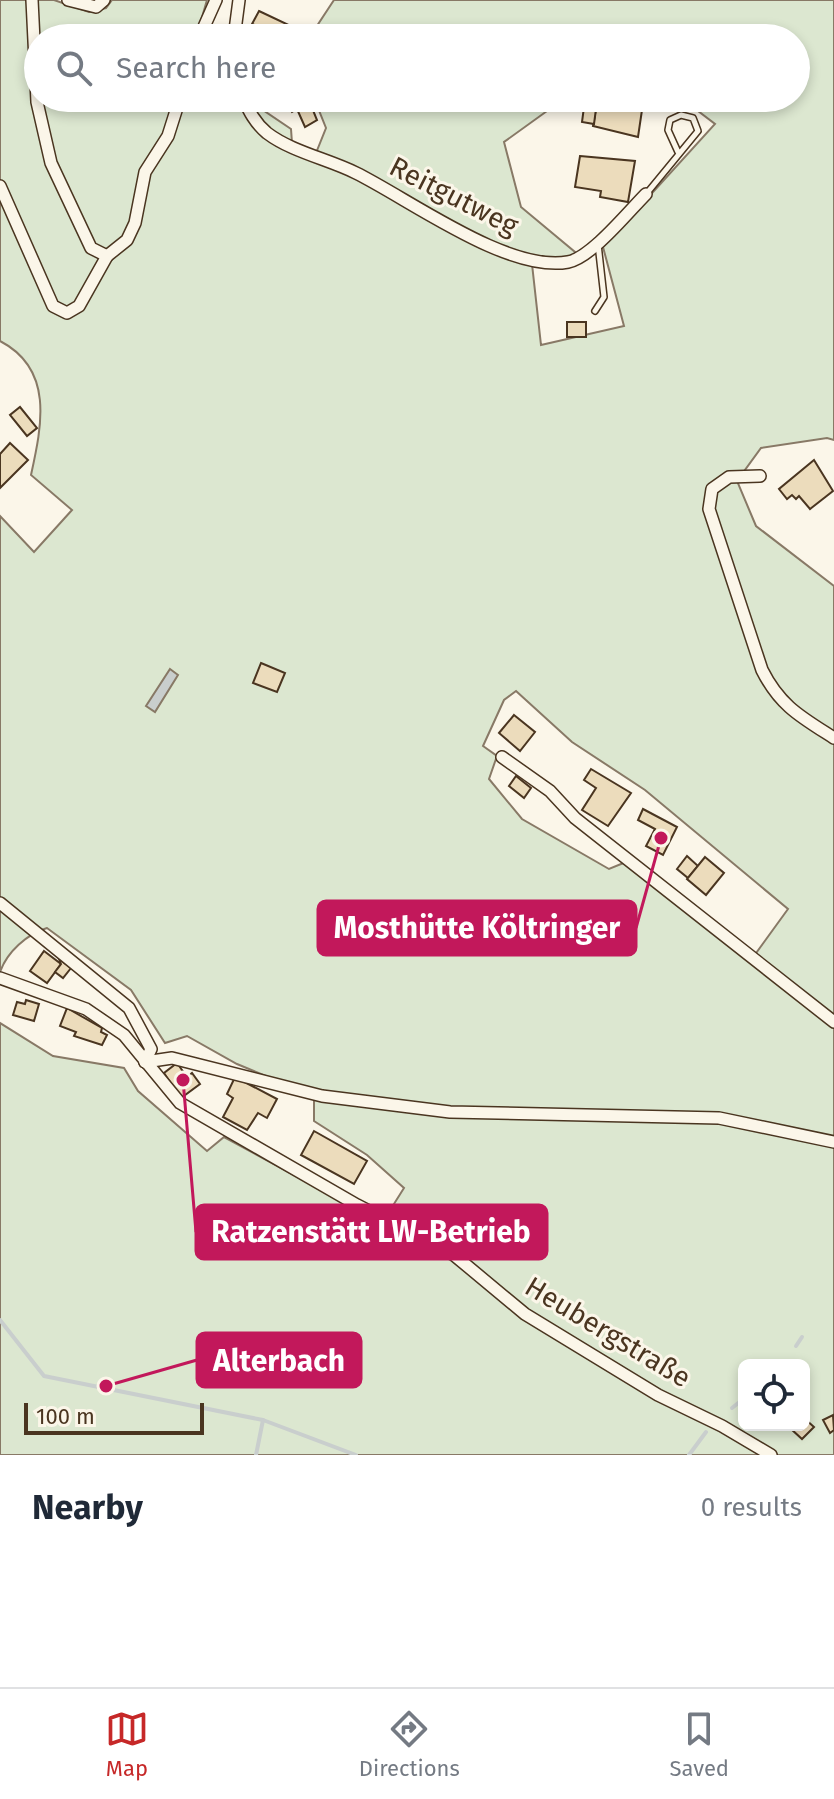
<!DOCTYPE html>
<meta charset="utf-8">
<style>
body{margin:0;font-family:"Fira Sans",sans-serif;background:#f2f2f3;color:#1f2937}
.controls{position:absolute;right:24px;bottom:24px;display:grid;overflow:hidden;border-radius:12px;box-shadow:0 4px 12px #0003}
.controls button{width:72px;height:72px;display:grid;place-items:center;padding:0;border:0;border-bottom:2px solid #e0e1e3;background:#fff;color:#1f2937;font:40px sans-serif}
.scale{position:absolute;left:24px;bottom:20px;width:180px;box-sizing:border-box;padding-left:8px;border:4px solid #4a3520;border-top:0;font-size:22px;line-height:28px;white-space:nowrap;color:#4a3520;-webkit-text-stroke:6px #fbf6e9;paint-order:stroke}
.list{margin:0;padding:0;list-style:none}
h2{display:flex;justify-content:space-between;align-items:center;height:104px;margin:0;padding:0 32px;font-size:34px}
h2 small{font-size:26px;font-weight:400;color:#747a83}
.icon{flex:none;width:44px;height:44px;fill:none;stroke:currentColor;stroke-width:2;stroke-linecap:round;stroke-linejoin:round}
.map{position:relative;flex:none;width:834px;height:1455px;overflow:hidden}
.search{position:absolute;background:#fff;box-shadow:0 4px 12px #0003;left:24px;right:24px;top:24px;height:88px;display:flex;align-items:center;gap:20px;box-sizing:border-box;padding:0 28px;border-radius:44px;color:#747a83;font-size:30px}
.sheet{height:232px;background:#fff}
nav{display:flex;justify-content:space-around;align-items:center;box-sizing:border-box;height:112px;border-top:2px solid #e0e1e3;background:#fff;font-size:22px;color:#747a83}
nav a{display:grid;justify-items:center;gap:4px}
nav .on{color:#c62828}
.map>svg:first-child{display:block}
</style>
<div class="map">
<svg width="834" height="1455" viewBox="0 0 834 1455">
<rect width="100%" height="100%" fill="#fbf6e9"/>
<path fill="#dce7d0" stroke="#887966" stroke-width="2" fill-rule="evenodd" d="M 0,0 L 54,0 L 89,12 L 106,8 L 112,0 L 207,0 L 196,38 L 38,38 L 38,98 L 245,98 L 291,129 L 292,143 L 316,153 L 326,128 L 314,98 L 565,98 L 504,142 L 521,207 L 575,252 L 574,264 L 532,264 L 541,345 L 624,326 L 603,247 L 715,124 L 681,98 L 796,98 L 796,38 L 309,38 L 334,0 L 834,0 L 834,440 L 827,438 L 761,448 L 737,481 L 756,526 L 834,586 L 834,1455 L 0,1455 L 0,1023 L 53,1056 L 124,1068 L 138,1091 L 207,1151 L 224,1137 L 382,1223 L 404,1188 L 367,1155 L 314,1121 L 314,1096 L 237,1064 L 187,1036 L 165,1043 L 131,990 L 47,928 C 27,934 7,952 0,972 L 0,516 L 34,552 L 72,510 L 31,475 C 42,425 54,369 0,341 ZM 516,691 L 572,742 L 645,790 L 788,909 L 751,960 L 626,862 L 609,869 L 522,819 L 489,779 L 497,756 L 483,746 L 504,700 ZM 744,1365 L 804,1365 L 804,1425 L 744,1425 Z"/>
<path fill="#c9cecd" stroke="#887966" stroke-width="2" d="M 170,669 L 178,675 L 155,712 L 146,706 Z"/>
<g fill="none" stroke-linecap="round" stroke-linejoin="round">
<g stroke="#c9cecd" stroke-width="4">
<path d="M 0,1320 L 44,1376 L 263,1420 L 356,1455"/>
<path d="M 796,1346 L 802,1337"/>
<path d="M 732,1408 L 742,1400"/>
<path d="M 256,1455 L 263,1420"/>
<path d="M 689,1455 L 706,1432"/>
</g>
</g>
<g fill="#ecdcbc" stroke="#4a3520" stroke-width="2">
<path d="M 259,11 L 293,27 L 303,38 L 274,38 L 273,32 L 252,24 Z"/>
<path d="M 289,98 L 308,98 L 317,120 L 305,127 L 297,109 L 292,112 L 285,101 Z"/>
<path d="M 597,103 L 642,110 L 638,137 L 593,126 Z"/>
<path d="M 584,107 L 596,109 L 594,124 L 582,122 Z"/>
<path d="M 580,156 L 635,161 L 628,202 L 600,197 L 601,191 L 575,187 Z"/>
<rect x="567" y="322" width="19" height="15"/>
<path d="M 20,407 L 37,428 L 27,436 L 10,415 Z"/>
<path d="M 10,443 L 28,460 L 0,488 L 0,454 Z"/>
<path d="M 814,460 L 833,491 L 810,509 L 799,496 L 796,499 L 792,495 L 787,499 L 779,489 Z"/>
<path d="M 261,663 L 285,673 L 277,692 L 253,683 Z"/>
<path d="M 514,715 L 535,732 L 520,751 L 499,733 Z"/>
<path d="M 591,769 L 631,793 L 608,826 L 582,810 L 596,788 L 584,780 Z"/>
<path d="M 516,776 L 531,788 L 524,798 L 509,786 Z"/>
<path d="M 643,809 L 677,827 L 663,855 L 646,846 L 655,829 L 638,820 Z"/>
<path d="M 687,856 L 698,866 L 688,878 L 677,869 Z"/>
<path d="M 705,857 L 724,873 L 706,895 L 687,879 Z"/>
<path d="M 44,951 L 61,964 L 47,983 L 30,971 Z"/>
<path d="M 59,959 L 71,968 L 63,978 L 55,972 L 61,964 Z"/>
<path d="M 26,1000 L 39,1004 L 34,1021 L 13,1015 L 17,1002 L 25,1004 Z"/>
<path d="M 67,1008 L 102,1028 L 101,1032 L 107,1035 L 102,1045 L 74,1036 L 76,1032 L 60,1026 Z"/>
<path d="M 177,1063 L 187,1077 L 192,1073 L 200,1084 L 181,1098 L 164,1073 Z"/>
<path d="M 235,1077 L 277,1099 L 267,1118 L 258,1113 L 247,1130 L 223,1117 L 233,1098 L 227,1094 Z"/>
<path d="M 314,1131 L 367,1161 L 354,1184 L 301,1155 Z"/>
<path d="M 833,1415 L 834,1430 L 830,1433 L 823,1420 Z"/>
<path d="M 804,1418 L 814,1427 L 802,1439 L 790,1428 L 804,1425 Z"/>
</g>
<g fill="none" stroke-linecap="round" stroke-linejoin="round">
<defs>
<g id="service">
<path d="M 647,193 L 698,131 L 693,118 L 681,115 L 670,120 L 668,130 L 678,152"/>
<path d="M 595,311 L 604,297 L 598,244"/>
</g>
<g id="minor">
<path d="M 68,0 L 96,7 L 104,0"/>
<path d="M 199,38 L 216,0"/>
<path d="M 234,38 L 239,0"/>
<path d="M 243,98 C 249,111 255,123 267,133 C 292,152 328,159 356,173 C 409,199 508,273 568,262 C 591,258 629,211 646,194"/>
<path d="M 0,186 L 53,306 L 67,313 L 79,306 L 107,256 L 91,248 L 51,163 L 37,102 L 32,0"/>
<path d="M 107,256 L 127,240 L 135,223 L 145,172 L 168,136 L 180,98"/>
<path d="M 760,476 L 729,477 L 712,489 L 709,509 L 762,670 C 780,706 801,717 834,738"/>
<path d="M 502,757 L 550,791 L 575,818 L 834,1022"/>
<path d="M 0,903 L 129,1008 L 151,1049 L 145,1062"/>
<path d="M 0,978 L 86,1009 L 124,1035 L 180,1103 L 357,1205 L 454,1255 L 525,1314 L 658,1395 L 722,1426 L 771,1455"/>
<path d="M 145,1062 L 172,1058 L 322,1096 L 450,1112 L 719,1118 L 834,1142"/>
</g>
</defs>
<use href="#service" stroke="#4a3520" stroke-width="8"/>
<use href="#minor" stroke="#4a3520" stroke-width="14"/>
<use href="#service" stroke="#fbf6e9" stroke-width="5"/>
<use href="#minor" stroke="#fbf6e9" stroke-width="11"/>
</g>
<g text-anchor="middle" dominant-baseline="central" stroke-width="6" stroke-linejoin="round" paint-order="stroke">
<g font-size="28" fill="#4a3520" stroke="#fbf6e9">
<text transform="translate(454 196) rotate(27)">Reitgutweg</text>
<text transform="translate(608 1332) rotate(31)">Heubergstraße</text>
</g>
</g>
<path fill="none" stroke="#c2185b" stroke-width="3" d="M661 838L636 928M183 1080L196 1232M106 1386L197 1360"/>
<g fill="#c2185b" stroke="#fbf6e9" stroke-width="3">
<circle cx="661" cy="838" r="8"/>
<circle cx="183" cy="1080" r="8"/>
<circle cx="106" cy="1386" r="8"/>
</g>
<g fill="#c2185b" stroke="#c2185b" stroke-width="3">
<rect x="318" y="901" width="318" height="54" rx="8"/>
<rect x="196" y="1205" width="351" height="54" rx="8"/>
<rect x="197" y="1333" width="164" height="54" rx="8"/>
</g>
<g font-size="30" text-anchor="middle" font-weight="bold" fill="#fff">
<text x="477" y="938">Mosthütte Költringer</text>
<text x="371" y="1242">Ratzenstätt LW-Betrieb</text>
<text x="279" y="1371">Alterbach</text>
</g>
</svg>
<div class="controls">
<button><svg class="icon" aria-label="locate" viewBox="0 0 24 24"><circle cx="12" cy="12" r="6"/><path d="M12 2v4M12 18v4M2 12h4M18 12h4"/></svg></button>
</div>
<div class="scale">100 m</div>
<div class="search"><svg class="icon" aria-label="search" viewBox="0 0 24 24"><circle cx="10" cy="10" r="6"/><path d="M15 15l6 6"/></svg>Search here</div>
</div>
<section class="sheet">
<h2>Nearby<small>0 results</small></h2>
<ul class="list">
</ul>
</section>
<nav>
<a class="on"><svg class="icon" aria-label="map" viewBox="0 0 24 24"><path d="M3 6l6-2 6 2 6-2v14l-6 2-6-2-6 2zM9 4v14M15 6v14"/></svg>Map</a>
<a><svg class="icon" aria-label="directions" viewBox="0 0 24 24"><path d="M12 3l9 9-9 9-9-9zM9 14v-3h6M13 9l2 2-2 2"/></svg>Directions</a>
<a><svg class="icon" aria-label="saved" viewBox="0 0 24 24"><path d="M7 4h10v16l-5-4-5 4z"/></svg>Saved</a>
</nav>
